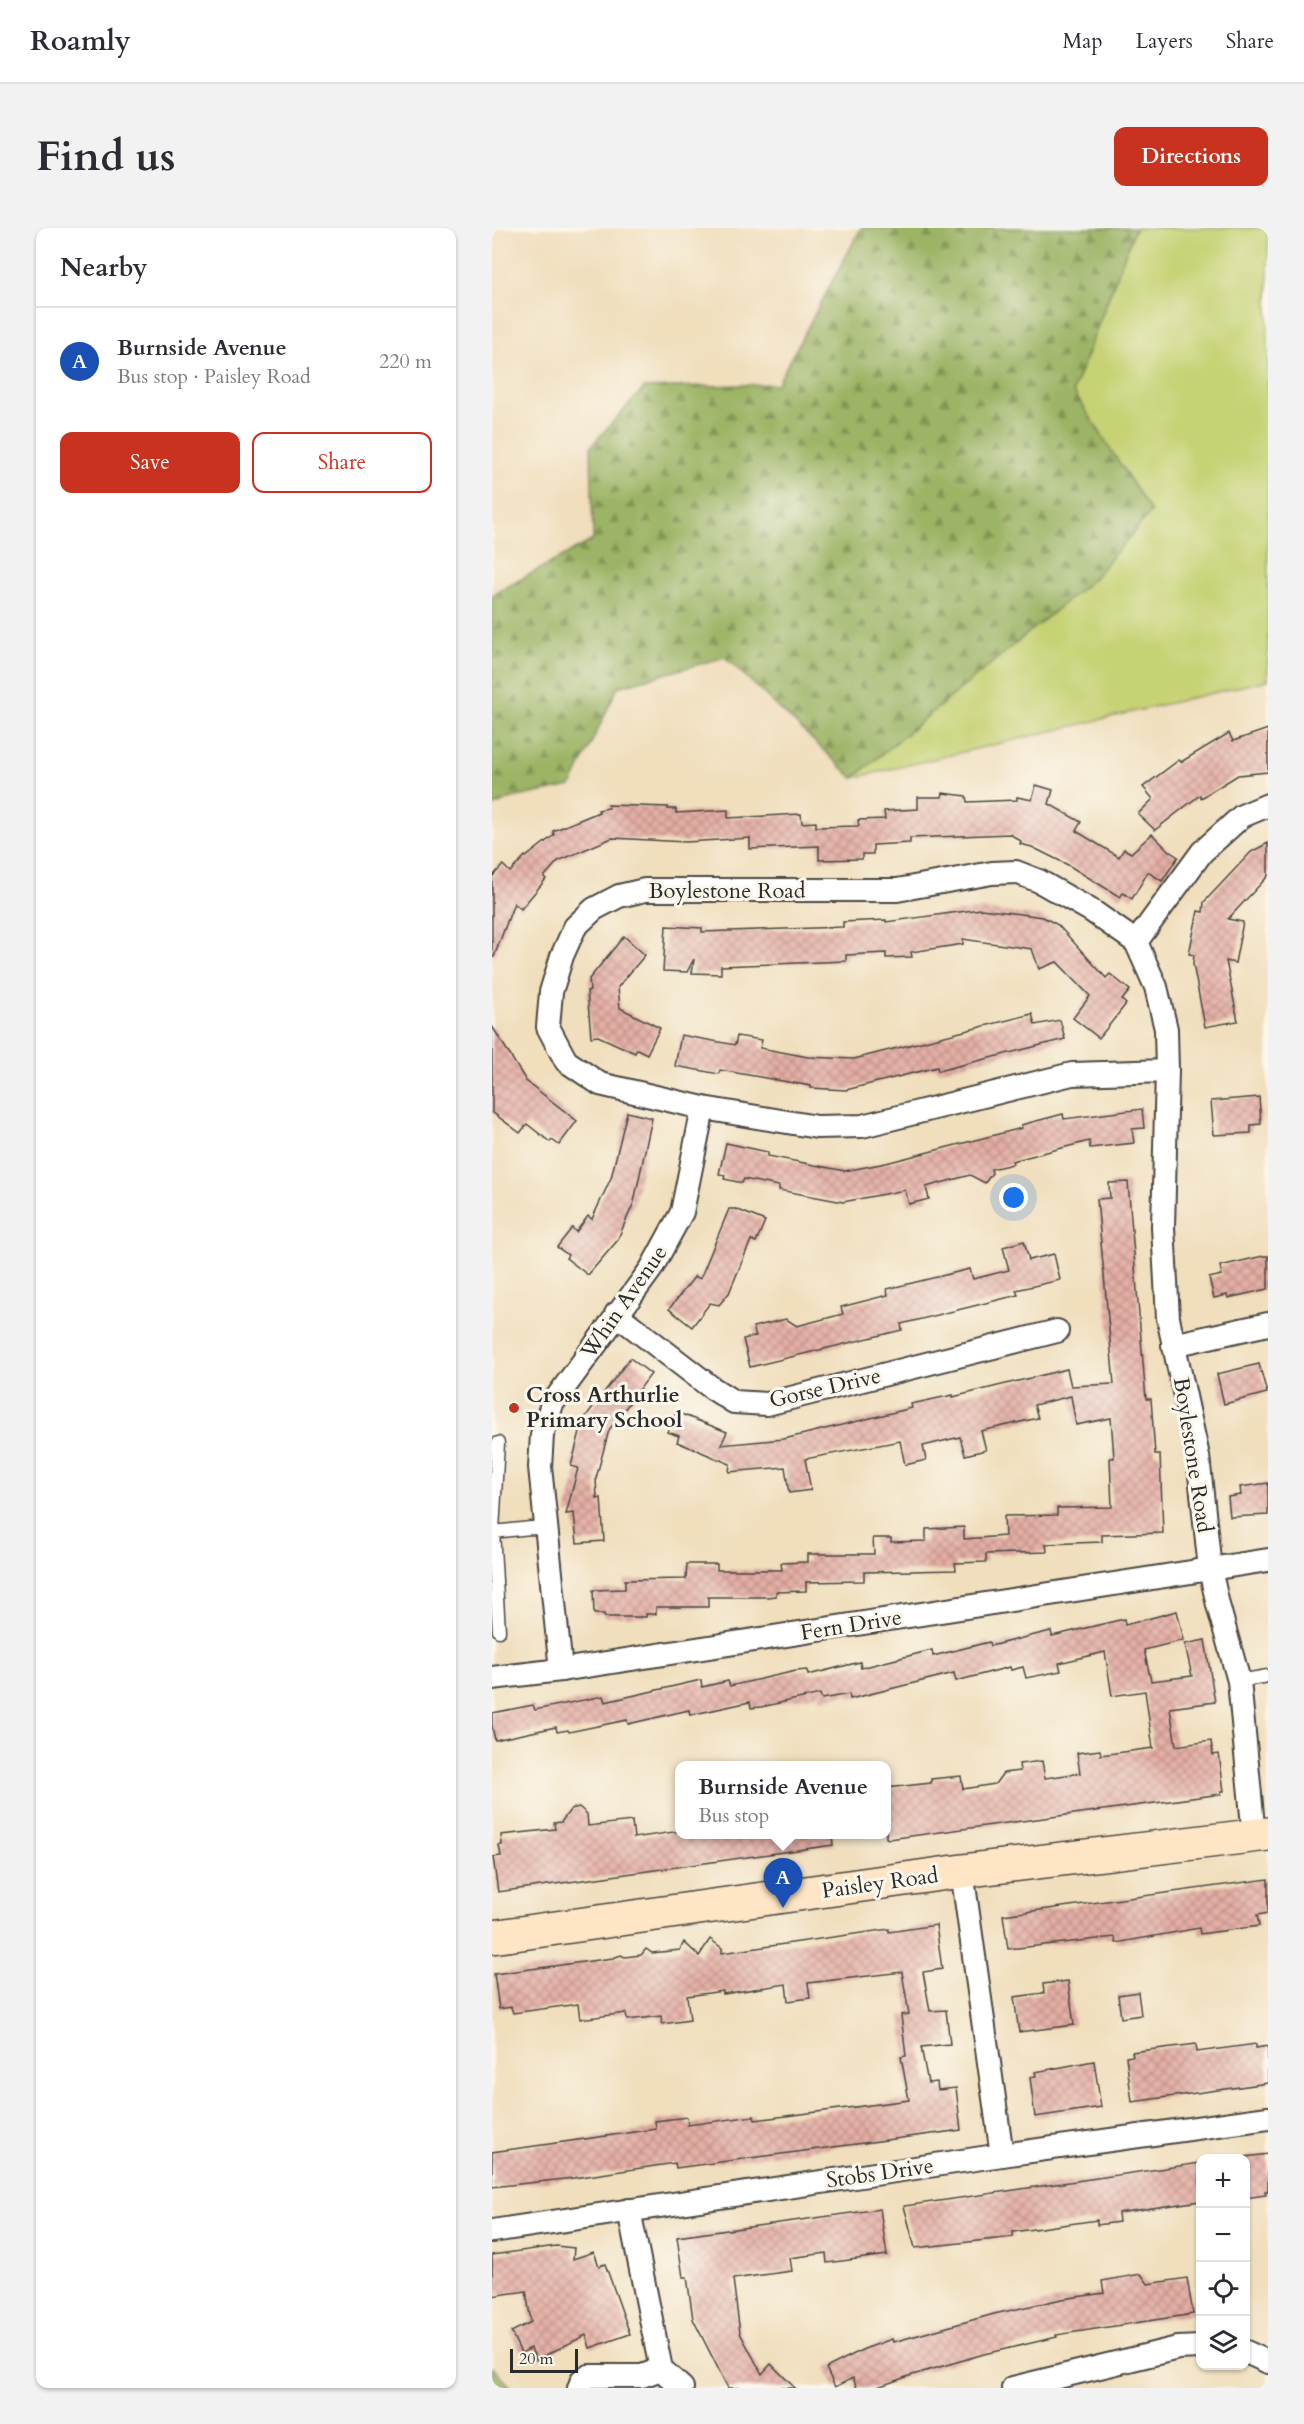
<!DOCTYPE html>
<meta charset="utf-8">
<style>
body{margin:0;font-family:Cardo,serif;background:#f2f2f3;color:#2b2b33}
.controls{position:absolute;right:18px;bottom:18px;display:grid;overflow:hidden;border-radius:12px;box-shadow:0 2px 4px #0004}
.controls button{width:54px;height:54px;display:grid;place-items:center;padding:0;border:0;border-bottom:2px solid #e1e1e2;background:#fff;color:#2b2b33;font:30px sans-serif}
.scale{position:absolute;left:18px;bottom:15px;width:68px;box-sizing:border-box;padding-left:6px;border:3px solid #2b2b2b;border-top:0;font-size:16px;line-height:21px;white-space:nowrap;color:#2b2b2b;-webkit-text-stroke:4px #fbf7ec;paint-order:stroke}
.you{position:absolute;left:522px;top:970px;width:21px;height:21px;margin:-15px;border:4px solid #fff;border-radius:50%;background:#1a73e8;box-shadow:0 0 0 9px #1a73e833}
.badge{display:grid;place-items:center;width:39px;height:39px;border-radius:50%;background:#c8321e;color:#fff;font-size:20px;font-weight:700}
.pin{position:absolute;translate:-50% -50px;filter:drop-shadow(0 2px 3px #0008)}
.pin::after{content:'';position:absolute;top:32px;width:21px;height:18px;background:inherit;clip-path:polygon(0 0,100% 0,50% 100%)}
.popup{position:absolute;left:183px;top:1533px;width:216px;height:78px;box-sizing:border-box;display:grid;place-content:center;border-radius:12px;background:#fff;filter:drop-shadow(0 2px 4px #0005);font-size:20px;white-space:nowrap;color:#7c7c81}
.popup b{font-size:22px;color:#2b2b33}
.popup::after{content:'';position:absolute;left:50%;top:100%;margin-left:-12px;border:12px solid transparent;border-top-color:#fff}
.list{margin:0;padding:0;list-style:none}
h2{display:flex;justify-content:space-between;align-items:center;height:78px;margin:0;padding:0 24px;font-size:26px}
h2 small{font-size:20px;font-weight:400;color:#7c7c81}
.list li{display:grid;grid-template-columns:39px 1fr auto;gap:18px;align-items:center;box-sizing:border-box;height:108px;padding:0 24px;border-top:2px solid #e1e1e2}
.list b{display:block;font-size:22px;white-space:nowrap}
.list p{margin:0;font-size:20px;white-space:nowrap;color:#7c7c81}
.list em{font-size:20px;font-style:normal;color:#7c7c81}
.actions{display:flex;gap:12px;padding:18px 24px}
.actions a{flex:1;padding:14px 0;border:2px solid #c8321e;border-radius:12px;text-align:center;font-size:21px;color:#c8321e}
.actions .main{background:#c8321e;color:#fff}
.icon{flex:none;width:33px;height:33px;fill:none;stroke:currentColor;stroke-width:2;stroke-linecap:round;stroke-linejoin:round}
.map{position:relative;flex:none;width:776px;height:2160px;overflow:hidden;border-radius:12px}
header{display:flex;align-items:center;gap:36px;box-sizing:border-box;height:84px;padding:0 30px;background:#fff;border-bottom:2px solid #e1e1e2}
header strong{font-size:28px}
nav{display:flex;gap:33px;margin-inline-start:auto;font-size:21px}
.intro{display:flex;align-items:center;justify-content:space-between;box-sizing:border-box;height:144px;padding:0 36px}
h1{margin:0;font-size:42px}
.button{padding:15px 27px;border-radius:12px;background:#c8321e;color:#fff;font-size:21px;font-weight:700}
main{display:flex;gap:36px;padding:0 36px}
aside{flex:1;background:#fff;border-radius:12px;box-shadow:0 2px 4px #0004}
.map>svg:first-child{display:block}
</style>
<header>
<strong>Roamly</strong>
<nav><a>Map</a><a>Layers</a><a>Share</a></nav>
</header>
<div class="intro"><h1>Find us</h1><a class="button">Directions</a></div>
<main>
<aside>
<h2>Nearby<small></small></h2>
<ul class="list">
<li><span class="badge" style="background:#1a4fb4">A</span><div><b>Burnside Avenue</b><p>Bus stop · Paisley Road</p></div><em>220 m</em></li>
</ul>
<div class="actions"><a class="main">Save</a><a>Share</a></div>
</aside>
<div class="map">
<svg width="776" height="2160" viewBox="0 0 776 2160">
<defs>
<pattern id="forest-firs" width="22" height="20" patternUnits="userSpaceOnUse" patternTransform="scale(1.5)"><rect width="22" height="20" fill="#9cb465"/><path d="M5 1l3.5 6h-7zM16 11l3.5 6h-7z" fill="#7f9353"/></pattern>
<pattern id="building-cross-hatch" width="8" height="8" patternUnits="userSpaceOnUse" patternTransform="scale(1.5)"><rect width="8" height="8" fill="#e5afa5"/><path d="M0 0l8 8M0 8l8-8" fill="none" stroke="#ba8f87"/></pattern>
</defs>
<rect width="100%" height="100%" fill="#fbf7ec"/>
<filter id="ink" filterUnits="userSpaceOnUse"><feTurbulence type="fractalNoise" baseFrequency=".0167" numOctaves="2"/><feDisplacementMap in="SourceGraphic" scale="12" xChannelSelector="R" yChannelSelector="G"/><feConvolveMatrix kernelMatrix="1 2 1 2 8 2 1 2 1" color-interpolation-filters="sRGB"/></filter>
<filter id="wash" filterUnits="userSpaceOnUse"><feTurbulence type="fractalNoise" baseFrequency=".008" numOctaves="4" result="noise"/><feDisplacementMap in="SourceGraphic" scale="24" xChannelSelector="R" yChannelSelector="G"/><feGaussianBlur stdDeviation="1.35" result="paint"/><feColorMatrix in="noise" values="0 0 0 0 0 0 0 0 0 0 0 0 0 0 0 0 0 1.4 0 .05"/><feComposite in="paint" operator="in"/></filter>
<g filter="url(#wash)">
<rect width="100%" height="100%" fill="#f0debc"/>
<path fill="#c6d273" stroke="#787e4f" stroke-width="1.5" d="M 643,0 L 776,0 L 776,452 L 361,550 L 600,352 L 659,284 L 581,163 Z"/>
<g fill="url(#forest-firs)" stroke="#647048" stroke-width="1.5">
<path d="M 369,0 L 643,0 L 581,163 L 659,284 L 600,352 L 361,550 L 233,429 L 126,459 L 79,558 L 20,570 L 0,579 L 0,367 L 101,312 L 99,218 L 152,160 L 285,156 Z"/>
<path d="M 0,2139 L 1,2140 L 20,2160 L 0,2160 Z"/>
</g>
<g id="blocks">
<g fill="url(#building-cross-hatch)">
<path d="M 776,501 L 776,544 L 746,547 L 709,570 L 708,567 L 663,602 L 646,586 L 661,571 L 651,559 L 687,532 L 689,534 L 737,505 L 741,513 Z"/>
<path d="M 544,557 L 561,562 L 557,576 L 589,594 L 584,603 L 627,629 L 632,621 L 639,625 L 660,606 L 677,623 L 686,629 L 670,653 L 656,644 L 640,671 L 631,665 L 628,669 L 576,637 L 540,619 L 528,616 L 529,613 L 518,606 L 418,610 L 418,615 L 381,617 L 381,626 L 370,626 L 370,631 L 327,632 L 327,618 L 258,621 L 258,610 L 194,614 L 120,610 L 66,633 L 52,649 L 54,651 L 29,681 L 22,675 L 2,729 L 0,729 L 0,649 L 11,637 L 18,644 L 33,628 L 34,629 L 62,607 L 61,603 L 107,584 L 106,582 L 117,580 L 116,577 L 176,579 L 176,581 L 184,581 L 184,585 L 236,582 L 236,590 L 309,586 L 310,595 L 324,594 L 324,599 L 367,598 L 366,592 L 393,591 L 392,583 L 426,581 L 426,569 L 450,569 L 451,565 L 474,568 L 475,574 L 525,572 L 525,569 L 540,572 Z"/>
<path d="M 776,615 L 776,648 L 736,691 L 751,694 L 743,735 L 734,733 L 746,793 L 713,799 L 701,736 L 702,727 L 697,726 L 706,683 L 711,684 L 712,674 L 759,624 Z"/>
<path d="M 489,681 L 551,689 L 566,697 L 614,750 L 618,746 L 638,762 L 630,772 L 634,776 L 607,810 L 581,790 L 598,768 L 565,734 L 547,741 L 540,721 L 471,711 L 471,716 L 419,724 L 420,729 L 394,730 L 394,725 L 354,727 L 354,733 L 229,738 L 229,746 L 200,745 L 202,731 L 195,744 L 171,743 L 174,698 L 210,700 L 210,704 L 351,699 L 351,694 L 394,692 L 394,694 Z"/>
<path d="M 132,708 L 153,727 L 126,759 L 128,780 L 168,800 L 155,826 L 145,821 L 143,825 L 106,808 L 99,809 L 95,763 L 98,763 L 97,751 Z"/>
<path d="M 540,786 L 543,797 L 568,792 L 573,811 L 446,843 L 445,839 L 354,862 L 319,860 L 319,858 L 228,842 L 227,846 L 183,838 L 189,807 L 243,817 L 245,808 L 270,812 L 268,820 L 316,829 L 362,831 Z"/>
<path d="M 0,798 L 34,853 L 85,893 L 67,917 L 60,912 L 58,914 L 35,896 L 28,905 L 0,884 Z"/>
<path d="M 767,869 L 769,896 L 759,897 L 759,905 L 722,907 L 719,873 Z"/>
<path d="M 650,881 L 652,900 L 640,901 L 642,915 L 598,920 L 597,913 L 520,933 L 521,936 L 499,941 L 500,945 L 493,955 L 478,947 L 434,959 L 437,971 L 417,976 L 413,962 L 351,974 L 287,962 L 287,958 L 252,951 L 250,955 L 232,951 L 233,947 L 227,946 L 234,915 L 276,924 L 276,928 L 353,943 L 394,935 L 530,900 L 529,897 L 571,886 L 572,891 Z"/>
<path d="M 135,884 L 160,890 L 142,974 L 125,1013 L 96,1047 L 74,1030 L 76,1027 L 65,1019 L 80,1000 L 84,1004 L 96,988 L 100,991 L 119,950 Z"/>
<path d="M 636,954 L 654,1171 L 659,1171 L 663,1226 L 668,1226 L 671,1305 L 610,1307 L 610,1314 L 554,1316 L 555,1324 L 494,1326 L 494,1334 L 463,1335 L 464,1342 L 372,1344 L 372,1353 L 314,1354 L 314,1363 L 284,1364 L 284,1368 L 275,1369 L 216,1369 L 216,1379 L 164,1379 L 164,1386 L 154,1386 L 154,1389 L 113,1389 L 112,1386 L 102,1386 L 101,1362 L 133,1361 L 133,1352 L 194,1351 L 195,1336 L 225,1336 L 225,1342 L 290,1342 L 289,1335 L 316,1334 L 316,1326 L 382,1326 L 381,1310 L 399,1310 L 399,1314 L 434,1313 L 434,1301 L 472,1299 L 472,1311 L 513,1308 L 512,1288 L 565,1287 L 565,1280 L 620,1279 L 618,1230 L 622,1230 L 619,1190 L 584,1197 L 579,1168 L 542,1177 L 546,1190 L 489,1203 L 494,1222 L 473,1227 L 468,1209 L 431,1218 L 434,1232 L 413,1237 L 408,1213 L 313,1231 L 319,1262 L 297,1265 L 293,1239 L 237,1244 L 238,1236 L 185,1214 L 187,1208 L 176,1204 L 184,1184 L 235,1204 L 229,1217 L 292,1211 L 420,1180 L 419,1176 L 461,1167 L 461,1169 L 575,1141 L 579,1158 L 622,1156 L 605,971 L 618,970 L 617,955 Z"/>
<path d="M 237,981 L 244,981 L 273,993 L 264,1014 L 259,1012 L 237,1065 L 227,1077 L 218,1075 L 200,1099 L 177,1081 L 203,1048 L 208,1051 Z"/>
<path d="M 532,1013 L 537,1032 L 562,1026 L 568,1052 L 524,1062 L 526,1067 L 409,1096 L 410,1102 L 258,1139 L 251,1111 L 264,1108 L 261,1099 L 294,1091 L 305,1098 L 351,1086 L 349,1079 L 396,1067 L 395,1061 L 478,1041 L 481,1051 L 517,1042 L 511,1019 Z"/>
<path d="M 771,1028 L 776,1028 L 776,1061 L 736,1070 L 735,1067 L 722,1070 L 717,1050 L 730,1047 L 728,1038 Z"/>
<path d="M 138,1130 L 159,1146 L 117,1202 L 104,1250 L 105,1271 L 109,1270 L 112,1313 L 85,1315 L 82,1285 L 74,1286 L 86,1240 L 79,1238 L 91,1192 Z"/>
<path d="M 767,1136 L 775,1165 L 732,1176 L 725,1146 Z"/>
<path d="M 776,1255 L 776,1287 L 738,1289 L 736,1269 L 749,1267 L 748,1259 Z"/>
<path d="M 685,1383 L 692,1412 L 652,1422 L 659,1453 L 700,1448 L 693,1416 L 713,1412 L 723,1474 L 678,1480 L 684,1518 L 719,1513 L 721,1527 L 727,1526 L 732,1563 L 729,1563 L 729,1566 L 397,1611 L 394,1610 L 394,1560 L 439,1555 L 439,1551 L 469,1548 L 471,1561 L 503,1556 L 511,1545 L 528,1543 L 527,1536 L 550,1533 L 553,1550 L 588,1545 L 585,1525 L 608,1522 L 609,1527 L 661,1520 L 653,1463 L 620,1468 L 613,1424 L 567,1435 L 569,1443 L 534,1450 L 531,1439 L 519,1442 L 518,1439 L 464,1453 L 462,1445 L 358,1471 L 357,1466 L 330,1471 L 328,1466 L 269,1479 L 259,1480 L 258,1474 L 198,1487 L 197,1482 L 136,1496 L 135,1492 L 77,1504 L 76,1502 L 65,1504 L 64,1499 L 3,1512 L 0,1498 L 0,1485 L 41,1477 L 43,1482 L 111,1468 L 113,1474 L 209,1452 L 210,1459 L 236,1453 L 238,1458 L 304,1443 L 315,1442 L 316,1447 L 368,1434 L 369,1440 L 440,1422 L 441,1428 L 497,1414 L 498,1418 L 559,1403 L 560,1408 L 632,1391 L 633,1397 Z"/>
<path d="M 87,1579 L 95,1586 L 96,1598 L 140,1593 L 142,1610 L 188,1603 L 188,1606 L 340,1606 L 341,1617 L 6,1664 L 1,1629 L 9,1628 L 7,1617 L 10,1617 L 9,1607 L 63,1601 L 62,1595 L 69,1594 L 79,1581 Z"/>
<path d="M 776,1651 L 776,1685 L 765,1687 L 767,1698 L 708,1706 L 707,1700 L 624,1715 L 623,1709 L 516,1721 L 511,1687 Z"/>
<path d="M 444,1697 L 450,1741 L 431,1744 L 438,1783 L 454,1782 L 458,1816 L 429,1819 L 436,1855 L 445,1854 L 446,1862 L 464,1860 L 469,1902 L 184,1940 L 183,1935 L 82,1950 L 0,1959 L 0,1924 L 164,1901 L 163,1893 L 195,1889 L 196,1897 L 262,1888 L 263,1892 L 417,1872 L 409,1829 L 414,1828 L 409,1787 L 417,1786 L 410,1744 L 316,1755 L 318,1770 L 296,1773 L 294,1756 L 231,1766 L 231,1763 L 195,1768 L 198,1792 L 170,1796 L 169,1788 L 135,1792 L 134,1785 L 88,1791 L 86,1776 L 21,1785 L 19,1779 L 7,1781 L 2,1746 L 121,1730 L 129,1727 L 133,1729 L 149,1727 L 154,1721 L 160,1725 L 188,1722 L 192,1714 L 207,1728 L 218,1711 L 230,1720 L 230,1725 L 397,1701 L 397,1704 Z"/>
<path d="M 576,1753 L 582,1797 L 527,1804 L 522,1769 L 552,1765 L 551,1756 Z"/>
<path d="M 646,1764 L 649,1787 L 629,1790 L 626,1767 Z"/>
<path d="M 704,1816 L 705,1824 L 764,1816 L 764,1820 L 776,1818 L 776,1855 L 640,1874 L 634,1829 L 641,1828 L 640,1824 Z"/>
<path d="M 602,1833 L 609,1879 L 543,1889 L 538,1849 L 544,1848 L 543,1844 Z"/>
<path d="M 776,1926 L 776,1963 L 773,1963 L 774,1967 L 753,1970 L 753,1929 Z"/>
<path d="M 708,1935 L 708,1973 L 626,1985 L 627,1994 L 605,1997 L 605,1992 L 521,2004 L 521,2009 L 423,2020 L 412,1978 Z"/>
<path d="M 388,1981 L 395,2027 L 335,2035 L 334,2025 L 298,2030 L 300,2043 L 241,2051 L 248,2105 L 270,2146 L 279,2136 L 303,2160 L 236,2160 L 201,2091 L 195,2049 L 191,2049 L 185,2009 Z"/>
<path d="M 64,2018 L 82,2020 L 81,2031 L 102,2024 L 107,2038 L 113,2036 L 138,2106 L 98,2120 L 94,2107 L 44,2132 L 39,2120 L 29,2125 L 19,2104 L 39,2094 L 34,2063 L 0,2068 L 0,2027 Z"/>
<path d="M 649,2046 L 656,2056 L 695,2050 L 701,2086 L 564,2107 L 565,2109 L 492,2126 L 417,2148 L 383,2160 L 365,2160 L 361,2150 L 343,2159 L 334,2140 L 372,2121 L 400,2111 L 401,2114 L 502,2086 L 570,2071 L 612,2065 L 610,2053 Z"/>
</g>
</g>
</g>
<g filter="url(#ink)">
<use href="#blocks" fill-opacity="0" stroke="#494641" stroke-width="1.5"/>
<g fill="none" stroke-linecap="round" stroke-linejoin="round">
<defs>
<g id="lane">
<path d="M 6,1215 L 1,1303 L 7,1403"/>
<path d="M 0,1304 L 39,1300 L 54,1301"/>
<path d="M 747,1453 L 776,1448"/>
</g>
<g id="street">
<path d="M 644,714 L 710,624 L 750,588 L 776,577"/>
<path d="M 675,843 L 580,846 L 370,898 L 325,899 L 211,880 L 108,856 L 74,833 L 56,799 L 59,764 L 70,728 L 83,699 L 102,681 L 127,668 L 153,662 L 405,662 L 500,645 L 524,644 L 547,653 L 600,683 L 644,714 L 664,759 L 674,801 L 675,843 L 671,999 L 676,1090 L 706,1228 L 718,1341 L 726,1377 L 747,1453 L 762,1608"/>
<path d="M 124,1086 L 220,1160 L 242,1174 L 275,1176 L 565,1103"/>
<path d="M 681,1117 L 776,1096"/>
<path d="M 69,1442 L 48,1239 L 50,1207 L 60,1176 L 159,1041 L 190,984 L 211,880"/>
<path d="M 0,1450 L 69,1442 L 776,1332"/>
<path d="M 470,1643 L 510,1927"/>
<path d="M 137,1982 L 169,2141 L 190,2160"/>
<path d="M 0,2003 L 510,1927 L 776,1890"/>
<path d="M 754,2124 L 776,2134"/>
<path d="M 87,2160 L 90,2152 L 97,2148 L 150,2148 L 169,2141"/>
<path d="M 521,2160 L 686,2120 L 708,2119"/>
</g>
<path id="secondary" d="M 0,1709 L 470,1643 L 776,1606"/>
</defs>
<use href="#lane" stroke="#494641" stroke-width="15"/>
<use href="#street" stroke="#494641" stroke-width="26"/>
<use href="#secondary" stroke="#494641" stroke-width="36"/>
<use href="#lane" stroke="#fff" stroke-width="12"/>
<use href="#street" stroke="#fff" stroke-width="22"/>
<use href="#secondary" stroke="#fee5c5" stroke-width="33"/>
</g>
</g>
<circle fill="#c8321e" stroke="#fbf7ec" stroke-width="2" cx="22" cy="1180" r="6"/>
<g text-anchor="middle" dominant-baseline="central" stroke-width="6" stroke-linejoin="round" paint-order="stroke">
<g font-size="22" fill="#2b2b2b" stroke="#fbf7ec">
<text x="235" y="663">Boylestone Road</text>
<text transform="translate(132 1074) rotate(-55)">Whin Avenue</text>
<text transform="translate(333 1160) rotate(-13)">Gorse Drive</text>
<text transform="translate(701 1227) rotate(81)">Boylestone Road</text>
<text transform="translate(359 1397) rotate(-9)">Fern Drive</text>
<text transform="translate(388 1655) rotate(-8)">Paisley Road</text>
<text transform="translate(388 1945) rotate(-8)">Stobs Drive</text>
</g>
<g font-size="22" font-weight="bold" fill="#2b2b2b" stroke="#fbf7ec" text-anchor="start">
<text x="34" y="1167">Cross Arthurlie<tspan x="34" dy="25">Primary School</tspan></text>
</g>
</g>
</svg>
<div class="controls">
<button>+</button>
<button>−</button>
<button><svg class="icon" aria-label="locate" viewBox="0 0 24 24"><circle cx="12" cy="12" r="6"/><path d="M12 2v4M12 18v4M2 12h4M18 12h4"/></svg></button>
<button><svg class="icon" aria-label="layers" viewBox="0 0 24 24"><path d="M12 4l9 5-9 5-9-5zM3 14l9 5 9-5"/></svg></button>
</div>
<div class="scale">20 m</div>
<div class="you"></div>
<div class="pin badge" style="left:291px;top:1680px;background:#1a4fb4">A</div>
<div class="popup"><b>Burnside Avenue</b>Bus stop</div>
</div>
</main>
